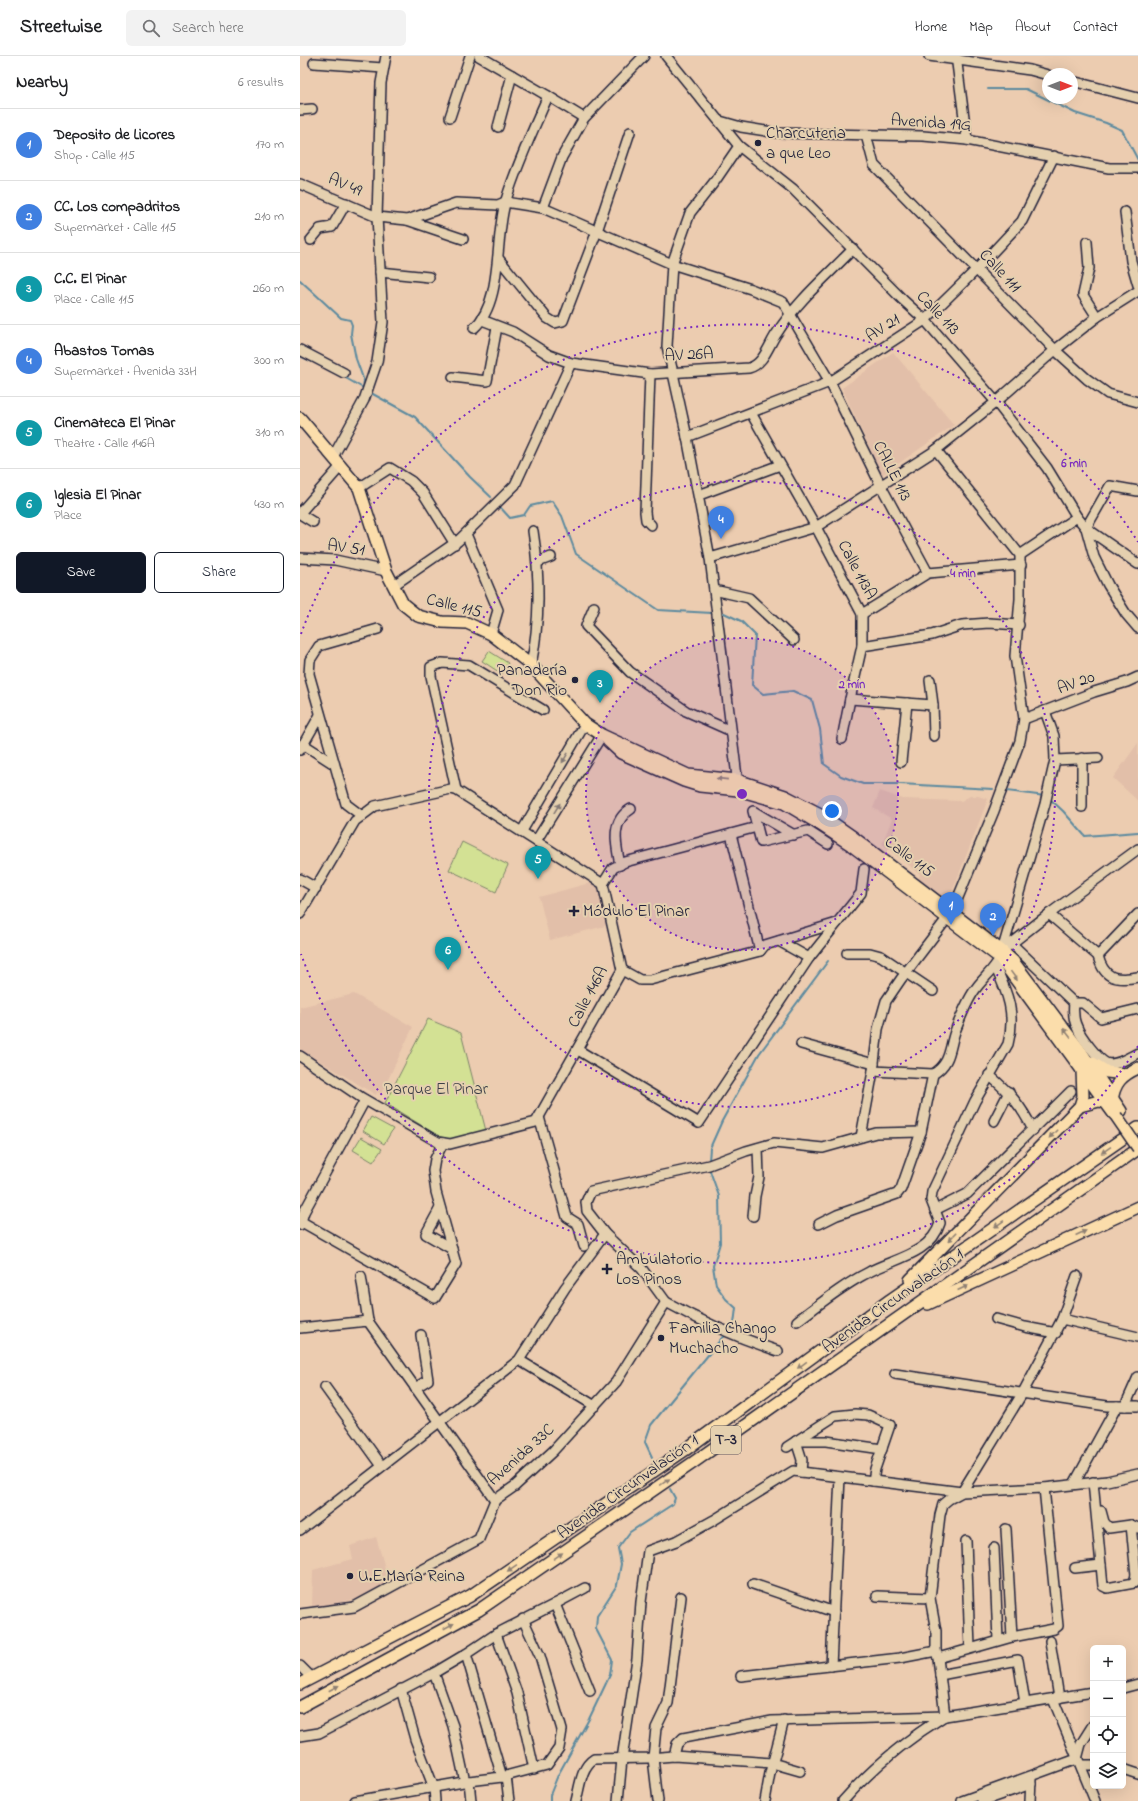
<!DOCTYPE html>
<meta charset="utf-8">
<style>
body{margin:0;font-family:"Indie Flower",sans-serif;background:#f2f2f2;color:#202124}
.controls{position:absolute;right:12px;bottom:12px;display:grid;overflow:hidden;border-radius:6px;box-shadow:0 4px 16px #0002}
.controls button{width:36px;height:36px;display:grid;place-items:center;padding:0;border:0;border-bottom:1px solid #e0e0e0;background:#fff;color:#202124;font:20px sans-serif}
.compass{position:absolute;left:742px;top:12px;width:36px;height:36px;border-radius:50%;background:#fff;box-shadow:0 4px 16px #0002;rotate:90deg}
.you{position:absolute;left:532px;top:755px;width:14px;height:14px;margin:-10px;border:3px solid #fff;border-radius:50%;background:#1a73e8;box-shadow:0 0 0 6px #1a73e833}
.badge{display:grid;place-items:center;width:26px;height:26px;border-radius:50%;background:#111827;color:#fff;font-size:13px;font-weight:700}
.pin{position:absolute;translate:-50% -33px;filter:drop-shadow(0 1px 2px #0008)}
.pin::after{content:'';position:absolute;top:21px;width:14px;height:12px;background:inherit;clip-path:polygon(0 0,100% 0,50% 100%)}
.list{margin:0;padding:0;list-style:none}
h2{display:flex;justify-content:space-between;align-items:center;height:52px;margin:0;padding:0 16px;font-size:17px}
h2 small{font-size:13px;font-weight:400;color:#757577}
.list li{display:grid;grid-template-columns:26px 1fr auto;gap:12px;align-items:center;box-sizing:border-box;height:72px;padding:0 16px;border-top:1px solid #e0e0e0}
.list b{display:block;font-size:15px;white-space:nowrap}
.list p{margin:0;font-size:13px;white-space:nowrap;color:#757577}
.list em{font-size:13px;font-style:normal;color:#757577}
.actions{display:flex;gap:8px;padding:12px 16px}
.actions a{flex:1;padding:9px 0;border:1px solid #111827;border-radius:6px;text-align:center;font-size:14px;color:#111827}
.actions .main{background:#111827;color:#fff}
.icon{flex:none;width:22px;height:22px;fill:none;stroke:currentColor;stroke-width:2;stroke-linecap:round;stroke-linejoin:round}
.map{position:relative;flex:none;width:838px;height:1745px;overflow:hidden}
header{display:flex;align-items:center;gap:24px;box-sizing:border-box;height:56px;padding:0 20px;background:#fff;border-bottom:1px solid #e0e0e0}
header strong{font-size:19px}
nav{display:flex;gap:22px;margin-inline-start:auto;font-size:14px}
.search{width:280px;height:36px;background:#f2f2f2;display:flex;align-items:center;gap:10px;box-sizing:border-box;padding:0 14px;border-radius:6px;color:#757577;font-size:15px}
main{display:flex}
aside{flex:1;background:#fff}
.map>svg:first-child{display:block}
</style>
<header>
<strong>Streetwise</strong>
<div class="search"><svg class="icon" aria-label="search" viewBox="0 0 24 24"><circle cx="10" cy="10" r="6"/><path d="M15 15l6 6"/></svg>Search here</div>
<nav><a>Home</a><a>Map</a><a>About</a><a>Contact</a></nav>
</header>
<main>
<aside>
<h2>Nearby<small>6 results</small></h2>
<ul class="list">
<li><span class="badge" style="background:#3f7fe0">1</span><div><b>Deposito de Licores</b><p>Shop · Calle 115</p></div><em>170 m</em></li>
<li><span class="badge" style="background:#3f7fe0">2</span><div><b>CC. Los compadritos</b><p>Supermarket · Calle 115</p></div><em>210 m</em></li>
<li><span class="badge" style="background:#0f9aa8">3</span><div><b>C.C. El Pinar</b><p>Place · Calle 115</p></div><em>260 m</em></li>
<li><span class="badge" style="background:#3f7fe0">4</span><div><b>Abastos Tomas</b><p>Supermarket · Avenida 33H</p></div><em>300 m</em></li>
<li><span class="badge" style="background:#0f9aa8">5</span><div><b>Cinemateca El Pinar</b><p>Theatre · Calle 146A</p></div><em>310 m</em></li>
<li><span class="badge" style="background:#0f9aa8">6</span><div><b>Iglesia El Pinar</b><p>Place</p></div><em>430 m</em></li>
</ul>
<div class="actions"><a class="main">Save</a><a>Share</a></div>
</aside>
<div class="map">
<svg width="838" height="1745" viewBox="0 0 838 1745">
<rect width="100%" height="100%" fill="#ecccb0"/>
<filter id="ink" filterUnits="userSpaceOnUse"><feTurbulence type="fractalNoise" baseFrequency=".025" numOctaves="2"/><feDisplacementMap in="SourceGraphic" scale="8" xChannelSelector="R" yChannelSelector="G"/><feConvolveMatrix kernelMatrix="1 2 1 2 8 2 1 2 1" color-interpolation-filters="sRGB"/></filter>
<g filter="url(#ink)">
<g fill="#e2bfa9">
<path d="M 593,296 L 654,369 L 582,419 L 542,332 Z"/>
<path d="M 838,687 L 838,745 L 813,722 Z"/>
<path d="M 580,735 L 603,743 L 661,745 L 670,740 L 678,740 L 688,743 L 648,847 L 618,824 L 620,818 L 582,788 L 592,763 L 573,752 Z"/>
<path d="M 293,826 L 300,830 L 309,869 L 250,884 L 239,841 Z"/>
<path d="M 54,938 L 113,971 L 81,1038 L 77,1036 L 76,1039 L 0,993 L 0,951 Z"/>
<path d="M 76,1481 L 89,1526 L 64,1541 L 32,1549 L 12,1552 L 13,1514 L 53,1503 L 50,1490 Z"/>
</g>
<g fill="#d3e194" stroke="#7a8268">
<path d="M 189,595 L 208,607 L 202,618 L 182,605 Z"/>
<path d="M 162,786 L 208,809 L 196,836 L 149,814 Z"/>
<path d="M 128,963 L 161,977 L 186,1075 L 150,1083 L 142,1082 L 85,1047 Z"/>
<path d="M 71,1061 L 93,1073 L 84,1088 L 63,1075 Z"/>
<path d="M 61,1081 L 82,1093 L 73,1106 L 53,1094 Z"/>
</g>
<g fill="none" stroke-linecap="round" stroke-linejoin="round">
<g stroke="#5c8a9f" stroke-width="2">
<path d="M 688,33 L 726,33 L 775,57 L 806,67 L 822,74 L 838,104"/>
<path d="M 0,224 L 41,262 L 50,264 L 52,269 L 51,278 L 56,303 L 64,325 L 63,332 L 44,321"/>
<path d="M 0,300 L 13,306"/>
<path d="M 71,337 L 115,361 L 170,421 L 191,441"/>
<path d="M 199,450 L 210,462 L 224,459 L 230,450 L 252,445 L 262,460 L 276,498 L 358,554 L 412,557"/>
<path d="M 424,557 L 441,565 L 455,579 L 452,629 L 463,638 L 493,635 L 512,644 L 520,673 L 524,708 L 541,720 L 563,728 L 600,728 L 693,733"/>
<path d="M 707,735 L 745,740"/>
<path d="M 749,742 L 763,755 L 785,780 L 838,776"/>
<path d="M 409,1105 L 410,1092 L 422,1065 L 459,998 L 528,905"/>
<path d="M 409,1112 L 419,1140 L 420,1187 L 413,1210 L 416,1229 L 426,1243 L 436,1252 L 434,1268 L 429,1274"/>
<path d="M 352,1401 L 345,1386 L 351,1369 L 426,1277"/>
<path d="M 250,1745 L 250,1739 L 258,1719 L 289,1663 L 310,1619 L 312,1604 L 296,1573 L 297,1560 L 317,1529 L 321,1508 L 318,1492 L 330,1476 L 373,1448 L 375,1442 L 370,1433"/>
</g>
<defs>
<g id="minor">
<path d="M 179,0 L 248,40 L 284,62"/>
<path d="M 366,0 L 439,90 L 493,133 L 603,244 L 625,264 L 696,346 L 747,412 L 777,461 L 786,472 L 794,501 L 808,529 L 826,558 L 838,572"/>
<path d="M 629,0 L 730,14 L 748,19"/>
<path d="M 656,0 L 667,84"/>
<path d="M 14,7 L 83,12"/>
<path d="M 772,25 L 838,42"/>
<path d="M 0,54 L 12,53"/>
<path d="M 150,61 L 170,0"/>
<path d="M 420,65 L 441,71 L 478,77 L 623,80 L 667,84 L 809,112 L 838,112"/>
<path d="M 198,71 L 212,19"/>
<path d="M 566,79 L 574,109 L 755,294 L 787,323 L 808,338 L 838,346"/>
<path d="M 0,128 L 77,161 L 107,164 L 156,147 L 198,149 L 205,146 L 243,152 L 372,208 L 451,233 L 483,246 L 530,326 L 581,430 L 628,517"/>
<path d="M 243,152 L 262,101 L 284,62 L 344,0"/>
<path d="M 825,156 L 831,205 L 838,229"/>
<path d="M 107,164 L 163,183"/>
<path d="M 11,184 L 20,173 L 32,171 L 46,147"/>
<path d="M 787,186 L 789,212 L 783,239 L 797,261"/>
<path d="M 198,202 L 247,262 L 255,267 L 263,265 L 297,175 L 330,76"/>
<path d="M 80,216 L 129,221"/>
<path d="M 182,264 L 213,276 L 249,299 L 271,307 L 350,318 L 449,312 C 464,308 469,288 477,277 C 497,245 527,220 553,193"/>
<path d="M 174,272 C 204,245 194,180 206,144 C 217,108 233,74 248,40"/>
<path d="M 0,294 L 44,317"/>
<path d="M 350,318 L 345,456 L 346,464 L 351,469"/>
<path d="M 153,321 L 187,325 L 197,271"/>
<path d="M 451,357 L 516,471 L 562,558 L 562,590 L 550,643 L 633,649"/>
<path d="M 387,381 L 530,326 L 625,264 L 677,213 L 722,165 L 754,100"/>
<path d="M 33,401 L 64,344 L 77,306 L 83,266 L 77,161 L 81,27 L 86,0"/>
<path d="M 59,432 L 90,412 L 111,425 L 123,437 L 155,488"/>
<path d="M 838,435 L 810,430 L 786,472 L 838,508"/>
<path d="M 399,439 L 480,409"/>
<path d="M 0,457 L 41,410"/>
<path d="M 0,458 L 13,466"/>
<path d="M 166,478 L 198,554 L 191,578"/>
<path d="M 720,499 L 777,461"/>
<path d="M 0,502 L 35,504 L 86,515"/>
<path d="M 410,502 L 516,471 L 636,394 L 696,346 L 755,294 L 797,261 L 838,235"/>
<path d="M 238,506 L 251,501"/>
<path d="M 94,529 L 158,485 L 215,429 L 271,307"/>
<path d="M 414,534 L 449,542 L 494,584"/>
<path d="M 294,551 L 286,570 L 330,616 L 386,655 L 431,675"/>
<path d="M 562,558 L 628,517 L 721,509"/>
<path d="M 562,590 L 632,579 L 662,569 L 689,567 L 719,569"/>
<path d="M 231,609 C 240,565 240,519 233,475"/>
<path d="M 630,624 L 633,649 L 634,680"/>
<path d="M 724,663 L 794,636 L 827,626 L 838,621"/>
<path d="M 542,683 L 550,643"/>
<path d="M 3,688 L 34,708"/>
<path d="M 0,694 L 20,659"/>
<path d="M 782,702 L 782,751"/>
<path d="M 755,704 L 798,702"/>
<path d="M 601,706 L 607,647"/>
<path d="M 438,729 L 410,502 L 387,381 L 367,290 L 372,208 L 390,157 L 415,125 L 439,90"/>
<path d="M 156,734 L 131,620 L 131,611 L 142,607 L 169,609 L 243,654"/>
<path d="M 62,760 L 46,748 L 9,618 L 10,604 L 19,590 L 78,573"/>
<path d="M 222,775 L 285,668"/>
<path d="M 431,778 L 460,895"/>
<path d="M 494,779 L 453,755 L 461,786 L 508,775 L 528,788"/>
<path d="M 236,785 L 302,679"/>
<path d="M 320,809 C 316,789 310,765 331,753"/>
<path d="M 0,823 L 16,832"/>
<path d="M 303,828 L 313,812 L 325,806 L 457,771"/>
<path d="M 0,858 L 55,765 L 75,750 L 151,733 L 156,734 L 303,828 L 322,914 L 236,1066 L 150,1088 L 138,1086 L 62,1042 L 0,1000"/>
<path d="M 749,858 L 798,900 L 838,858"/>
<path d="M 479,885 L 509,902"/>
<path d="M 711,887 L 774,947 L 783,947 L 801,962 L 838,953"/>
<path d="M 702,895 L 749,858 L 838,793"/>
<path d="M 547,897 L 570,897 L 581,900 L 633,935"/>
<path d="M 798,900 C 804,923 816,925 838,921"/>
<path d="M 322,914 L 340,924 L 350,924 L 460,895 L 465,889 L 537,867"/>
<path d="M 774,947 C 773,956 773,963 777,971 C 780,980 798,1003 806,1007 C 816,1011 829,1001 838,997"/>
<path d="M 501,988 L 574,1008"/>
<path d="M 278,994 L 399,1067 L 509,902 L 561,837 L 564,813"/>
<path d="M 573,1015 L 633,1018 C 652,1007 649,990 656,973 C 661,960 668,942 677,931 C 685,921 694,913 700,902 L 745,748 L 755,704 L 754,680 L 745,655"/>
<path d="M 689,1019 C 709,1036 721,1049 733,1074"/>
<path d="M 239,1061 L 267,1161 L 278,1168 L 284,1190"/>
<path d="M 694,1065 L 709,1036"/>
<path d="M 561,1081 L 573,1015 L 578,973 L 586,945 L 601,923 L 652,856 L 694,755 L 720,685 L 724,663 L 715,600 L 720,543 L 720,499 L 636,394"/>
<path d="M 140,1152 L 126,1178 L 152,1193"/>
<path d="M 635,1154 L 667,1138 L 771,1035"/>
<path d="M 453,1160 L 455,1140 L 459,1121 L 458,1092"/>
<path d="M 2,1166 L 135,1242 L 156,1208 L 136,1136 L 133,1115 L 135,1103 L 143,1087"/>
<path d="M 519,1168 L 537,1159 L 597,1138 L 601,1133 L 621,1076 L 633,1018"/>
<path d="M 0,1169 L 4,1156 L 65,1044"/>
<path d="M 61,1220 L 68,1265"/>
<path d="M 366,1246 L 342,1213 L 305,1178 L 287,1155 L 286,1146 L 291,1135 L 409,1109 L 446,1095 L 474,1087 L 523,1092 L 576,1077 L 621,1076"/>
<path d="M 696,1263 L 725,1271 L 756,1277"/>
<path d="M 762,1263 L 777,1220"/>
<path d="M 497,1265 C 520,1248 543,1229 569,1216 C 593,1203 631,1198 640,1167 L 631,1144 L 632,1136 L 675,1045 L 708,988 C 716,958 708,938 695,910"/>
<path d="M 0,1272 L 68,1265 L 195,1444 L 215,1430 L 253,1395 L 316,1326 L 366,1246 C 402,1266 439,1282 478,1295"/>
<path d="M 219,1304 L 295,1350"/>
<path d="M 595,1318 L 807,1350 L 838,1350"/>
<path d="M 25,1331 L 82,1410"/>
<path d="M 115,1332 L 128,1324 L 121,1279"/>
<path d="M 825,1350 L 838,1321"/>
<path d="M 487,1391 L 535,1360 L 555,1358 L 568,1359 L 590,1369 L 575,1413 L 573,1425"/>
<path d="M 501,1416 L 502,1404 L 496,1385 L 526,1385 L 582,1393"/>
<path d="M 793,1426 L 803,1530 L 807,1532 L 834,1527 L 836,1519"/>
<path d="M 774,1428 L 817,1350"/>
<path d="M 801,1455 L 804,1466 L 809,1472 L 831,1469 L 838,1472"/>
<path d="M 831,1469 L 836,1519 L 838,1519"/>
<path d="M 706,1473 L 712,1581"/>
<path d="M 0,1474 L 219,1304 L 265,1232 L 305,1178"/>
<path d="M 666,1485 L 670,1592"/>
<path d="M 694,1492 L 698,1584"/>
<path d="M 775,1512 L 801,1509"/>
<path d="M 453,1528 L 534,1556"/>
<path d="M 577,1540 L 630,1542"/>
<path d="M 255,1548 L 285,1532"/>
<path d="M 0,1558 L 54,1551 L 179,1483 L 195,1444"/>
<path d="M 196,1578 L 217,1637 L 234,1713"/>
<path d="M 750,1585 L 759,1642"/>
<path d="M 166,1598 L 202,1721"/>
<path d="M 638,1602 L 712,1581 L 754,1573 L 758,1570 L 744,1432"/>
<path d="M 0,1610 L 12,1622"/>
<path d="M 531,1610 L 540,1421"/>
<path d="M 134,1617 L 153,1670 L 165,1726"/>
<path d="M 640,1619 L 718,1604 L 725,1647"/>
<path d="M 441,1620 L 600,1602 L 636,1595"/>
<path d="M 823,1632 L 838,1628"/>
<path d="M 101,1633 L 115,1683 L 134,1732 L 135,1745"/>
<path d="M 753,1643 L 795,1745"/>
<path d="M 645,1660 L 638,1602 L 636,1595 L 636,1575 L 630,1542 L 640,1459 L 643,1448 L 649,1443 L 662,1436 L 744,1432 L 807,1425 L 838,1418"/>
<path d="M 0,1680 L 19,1677 L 134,1617 L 166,1598 L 196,1578 L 255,1548 L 290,1635"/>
<path d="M 374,1700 L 377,1688 L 383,1682 L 472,1665 L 645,1660 L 793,1636"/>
<path d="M 781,1709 L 793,1709"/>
<path d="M 823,1713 L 838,1718"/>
<path d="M 206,1720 L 209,1745"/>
<path d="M 169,1725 L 171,1745"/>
<path d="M 55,1745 L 169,1725 L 202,1721 L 247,1709 L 259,1692 L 262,1674 L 240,1600 L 223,1563"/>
<path d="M 276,1745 C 280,1730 281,1711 294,1703 L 349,1702 L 374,1700 L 472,1707 L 500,1715"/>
<path d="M 318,1745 L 322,1703 L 337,1603 L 341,1546 L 348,1495 L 376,1485 L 414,1464 L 493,1415 L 662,1436 L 722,1338 L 762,1263 L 838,1281"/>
<path d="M 358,1745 L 353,1702 L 356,1672 L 368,1647 L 381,1541"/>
<path d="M 465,1745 L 470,1717 L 484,1664"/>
<path d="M 543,1745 C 572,1712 606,1684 643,1661"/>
<path d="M 662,1745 L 777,1703 L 781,1688 L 793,1669"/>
<path d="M 682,1745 L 731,1728"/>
<path d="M 730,1745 L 731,1723"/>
</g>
<g id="major">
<path d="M 0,362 L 59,432 L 86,515 L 103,548 L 118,560 L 142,566 L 167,567 L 191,578 L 231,609 L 285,668 L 302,679 L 388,719 L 437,724 L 485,740 L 520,758 L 553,781 L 702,895 L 713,905 L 782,997 L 821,1055"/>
<path d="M 308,685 L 321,697 L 384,725 L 400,730 L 438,734 L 484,747 L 516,766 L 551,789 L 700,902 L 814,1058"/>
<path d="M 791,1006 L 807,1016 L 825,1018"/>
<path d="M 812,1045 C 814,1027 822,1019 838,1012"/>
<path d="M 780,1050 L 799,1045 L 811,1047"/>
<path d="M 610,1224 L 780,1050 L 783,1040 L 782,1014"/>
<path d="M 628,1248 L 838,1151"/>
<path d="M 0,1628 L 170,1540 L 385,1394 L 590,1244 L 838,1072"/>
<path d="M 0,1651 L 179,1554 L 394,1406 L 838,1093"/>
</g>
</defs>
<use href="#minor" stroke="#22223b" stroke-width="12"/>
<use href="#major" stroke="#22223b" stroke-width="14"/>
<use href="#minor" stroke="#e5d0af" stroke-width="9"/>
<use href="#major" stroke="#fbddab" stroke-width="11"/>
<defs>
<path id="major-bridge" d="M 816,1060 L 838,1092"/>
</defs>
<use href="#major-bridge" stroke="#22223b" stroke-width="14" stroke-linecap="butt"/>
<use href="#major-bridge" stroke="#fbddab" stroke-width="11"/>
</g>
<defs><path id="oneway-solid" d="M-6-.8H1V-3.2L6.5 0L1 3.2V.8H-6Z"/></defs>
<g fill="#847975">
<use href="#oneway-solid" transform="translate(265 702) rotate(121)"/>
<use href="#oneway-solid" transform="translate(257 752) rotate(-58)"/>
</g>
<g fill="#8e8073">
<use href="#oneway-solid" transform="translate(422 723) rotate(-174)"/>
<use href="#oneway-solid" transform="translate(714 920) rotate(54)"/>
<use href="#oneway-solid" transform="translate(767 977) rotate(-127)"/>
<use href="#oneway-solid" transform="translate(753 1078) rotate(134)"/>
<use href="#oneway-solid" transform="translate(806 1094) rotate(145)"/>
<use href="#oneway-solid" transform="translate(699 1168) rotate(145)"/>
<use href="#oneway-solid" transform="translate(781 1177) rotate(-25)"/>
<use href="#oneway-solid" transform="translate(652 1181) rotate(134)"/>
<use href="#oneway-solid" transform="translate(663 1232) rotate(-25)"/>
<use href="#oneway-solid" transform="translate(502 1309) rotate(144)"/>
<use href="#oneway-solid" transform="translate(365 1426) rotate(-34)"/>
<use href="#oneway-solid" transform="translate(258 1500) rotate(-34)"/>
<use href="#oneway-solid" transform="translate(212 1512) rotate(146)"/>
<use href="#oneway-solid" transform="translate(149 1570) rotate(-28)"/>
<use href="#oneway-solid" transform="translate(34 1632) rotate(-28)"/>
</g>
</g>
<circle cx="442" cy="738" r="156" fill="#7b2cbf" fill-opacity=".12"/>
<g fill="none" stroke="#7b2cbf" stroke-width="2" stroke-dasharray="2 4">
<circle cx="442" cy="738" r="156"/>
<circle cx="442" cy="738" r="313"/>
<path d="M838 990A469 469 0 0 1 1 898M1 578A469 469 0 0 1 838 486"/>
</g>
<g fill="#22223b" stroke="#e5d0af" stroke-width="1.5">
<circle cx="458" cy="87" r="4"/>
<circle cx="275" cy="624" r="4"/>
<path d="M272 849h4v4h4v4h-4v4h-4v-4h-4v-4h4z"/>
<path d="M305 1207h4v4h4v4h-4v4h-4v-4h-4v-4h4z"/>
<circle cx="361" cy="1282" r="4"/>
<circle cx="50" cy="1520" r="4"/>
</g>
<g text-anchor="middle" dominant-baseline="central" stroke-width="4" stroke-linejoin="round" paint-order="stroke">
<rect fill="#e5d0af" stroke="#5c565e" stroke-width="1" x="411" y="1370" width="30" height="28" rx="3"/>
<g font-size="16" font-weight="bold" fill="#22223b">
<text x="426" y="1384">T-3</text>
</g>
<g font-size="17" fill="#22223b" stroke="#e5d0af">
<text transform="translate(631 67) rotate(4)">Avenida 19G</text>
<text transform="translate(45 129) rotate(23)">AV 49</text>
<text transform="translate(700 215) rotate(47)">Calle 111</text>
<text transform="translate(638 257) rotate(46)">Calle 113</text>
<text transform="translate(583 272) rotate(-33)">AV 21</text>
<text transform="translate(389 299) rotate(-3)">AV 26A</text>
<text transform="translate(592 415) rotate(63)">CALLE 113</text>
<text transform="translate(46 492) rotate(8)">AV 51</text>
<text transform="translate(557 514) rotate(62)">Calle 113A</text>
<text transform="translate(154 550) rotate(14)">Calle 115</text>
<text transform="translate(776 627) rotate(-20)">AV 20</text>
<text transform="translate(609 801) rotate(37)">Calle 115</text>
<text transform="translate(288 941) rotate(-62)">Calle 146A</text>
<text transform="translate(593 1245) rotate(-35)">Avenida Circunvalación 1</text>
<text transform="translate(221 1399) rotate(-42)">Avenida 33C</text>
<text transform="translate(328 1431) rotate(-35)">Avenida Circunvalación 1</text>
</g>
<g font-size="17" fill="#22223b" stroke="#e5d0af" text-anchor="start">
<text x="466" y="77">Charcuteria<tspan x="466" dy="20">a que Leo</tspan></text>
<text x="267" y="614" text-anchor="end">Panadería<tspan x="267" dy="20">Don Rio</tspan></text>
<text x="283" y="855">Módulo El Pinar</text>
<text x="316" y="1203">Ambulatorio<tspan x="316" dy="20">Los Pinos</tspan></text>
<text x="369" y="1272">Familia Chango<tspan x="369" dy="20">Muchacho</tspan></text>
<text x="58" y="1520">U.E.María Reina</text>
</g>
<g font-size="17" fill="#3d3f48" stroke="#e5d0af">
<text x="136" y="1033">Parque El Pinar</text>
</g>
</g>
<circle cx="442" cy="738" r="6" fill="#7b2cbf" stroke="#e5d0af" stroke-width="2"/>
<g font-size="12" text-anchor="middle" font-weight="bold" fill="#7b2cbf" stroke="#e5d0af" stroke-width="4" stroke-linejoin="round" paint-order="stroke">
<text x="774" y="411">6 min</text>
<text x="663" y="521">4 min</text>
<text x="552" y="632">2 min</text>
</g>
</svg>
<div class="controls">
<button>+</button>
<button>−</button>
<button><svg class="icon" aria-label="locate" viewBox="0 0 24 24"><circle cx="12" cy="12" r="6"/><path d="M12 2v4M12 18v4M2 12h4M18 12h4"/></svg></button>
<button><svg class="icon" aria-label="layers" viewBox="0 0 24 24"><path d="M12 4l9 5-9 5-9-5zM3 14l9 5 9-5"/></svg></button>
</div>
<svg class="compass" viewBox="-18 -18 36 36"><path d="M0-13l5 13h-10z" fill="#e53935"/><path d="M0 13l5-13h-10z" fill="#757577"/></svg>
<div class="you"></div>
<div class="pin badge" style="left:651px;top:869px;background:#3f7fe0">1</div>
<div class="pin badge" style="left:693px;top:880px;background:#3f7fe0">2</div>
<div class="pin badge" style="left:300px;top:647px;background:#0f9aa8">3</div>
<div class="pin badge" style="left:421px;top:483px;background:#3f7fe0">4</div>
<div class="pin badge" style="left:238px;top:823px;background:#0f9aa8">5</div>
<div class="pin badge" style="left:148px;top:914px;background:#0f9aa8">6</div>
</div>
</main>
